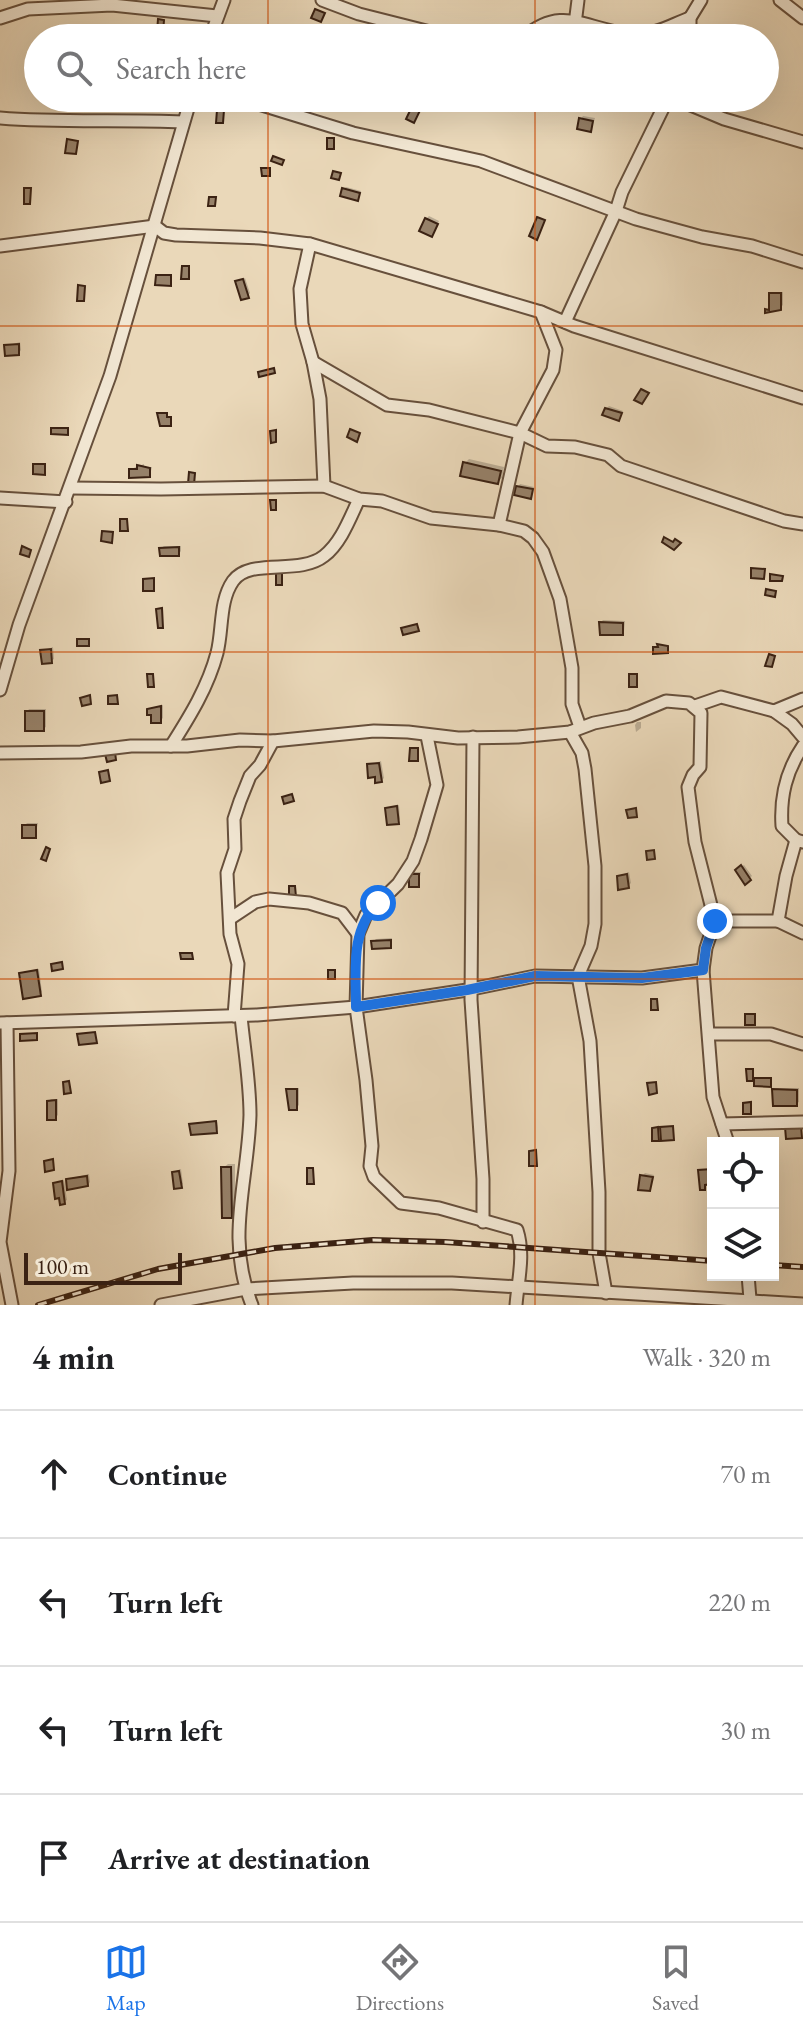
<!DOCTYPE html>
<meta charset="utf-8">
<style>
body{margin:0;font-family:"EB Garamond",serif;background:#f2f2f2;color:#202124}
.controls{position:absolute;right:24px;bottom:24px;display:grid;overflow:hidden;border-radius:0px;box-shadow:0 8px 32px #0002}
.controls button{width:72px;height:72px;display:grid;place-items:center;padding:0;border:0;border-bottom:2px solid #e0e0e0;background:#fff;color:#202124;font:40px sans-serif}
.scale{position:absolute;left:24px;bottom:20px;width:158px;box-sizing:border-box;padding-left:8px;border:4px solid #3b2213;border-top:0;font-size:22px;line-height:28px;white-space:nowrap;color:#3b2213;-webkit-text-stroke:6px #f1e6d2;paint-order:stroke}
.stop{position:absolute;width:24px;height:24px;margin:-18px;border:6px solid #1a73e8;border-radius:50%;background:#fff}
.stop.end{background:#1a73e8;border-color:#fff;box-shadow:0 2px 8px #0008}
.list{margin:0;padding:0;list-style:none}
h2{display:flex;justify-content:space-between;align-items:center;height:104px;margin:0;padding:0 32px;font-size:34px}
h2 small{font-size:26px;font-weight:400;color:#757577}
.list li{display:grid;grid-template-columns:52px 1fr auto;gap:24px;align-items:center;box-sizing:border-box;height:128px;padding:0 32px;border-top:2px solid #e0e0e0}
.list b{display:block;font-size:30px;white-space:nowrap}
.list em{font-size:26px;font-style:normal;color:#757577}
.icon{flex:none;width:44px;height:44px;fill:none;stroke:currentColor;stroke-width:2;stroke-linecap:round;stroke-linejoin:round}
.map{position:relative;flex:none;width:803px;height:1305px;overflow:hidden}
.search{position:absolute;background:#fff;box-shadow:0 8px 32px #0002;left:24px;right:24px;top:24px;height:88px;display:flex;align-items:center;gap:20px;box-sizing:border-box;padding:0 28px;border-radius:44px;color:#757577;font-size:30px}
.sheet{height:616px;background:#fff}
nav{display:flex;justify-content:space-around;align-items:center;box-sizing:border-box;height:112px;border-top:2px solid #e0e0e0;background:#fff;font-size:22px;color:#757577}
nav a{display:grid;justify-items:center;gap:4px}
nav .on{color:#1a73e8}
.map>svg:first-child{display:block}
</style>
<div class="map">
<svg width="803" height="1305" viewBox="0 0 803 1305">
<rect width="100%" height="100%" fill="#ead8b9"/>
<filter id="stains"><feTurbulence type="fractalNoise" baseFrequency=".0025" numOctaves="4"/><feColorMatrix values="0 0 0 0 .2 0 0 0 0 .09 0 0 0 0 .02 0 0 0 .5 -.17"/></filter>
<radialGradient id="worn" r=".72"><stop offset=".6" stop-color="#630" stop-opacity="0"/><stop offset="1" stop-color="#630" stop-opacity=".3"/></radialGradient>
<g fill="#0003">
<path d="M 703,33 L 720,38 L 700,38 Z"/>
<path d="M 583,116 L 595,118 L 591,130 L 581,119 Z"/>
<path d="M 346,187 L 361,191 L 359,196 L 357,199 L 343,189 Z"/>
<path d="M 429,216 L 439,221 L 434,232 L 426,219 Z"/>
<path d="M 245,278 L 250,293 L 248,296 L 237,282 Z"/>
<path d="M 774,292 L 783,292 L 783,305 L 780,308 L 771,294 Z"/>
<path d="M 20,342 L 21,350 L 19,353 L 6,346 Z"/>
<path d="M 609,406 L 623,411 L 621,416 L 619,418 L 606,409 Z"/>
<path d="M 469,459 L 504,467 L 502,478 L 497,482 L 465,463 Z"/>
<path d="M 144,464 L 144,467 L 152,467 L 150,475 L 131,469 Z"/>
<path d="M 520,484 L 534,487 L 530,497 L 518,487 Z"/>
<path d="M 164,546 L 181,546 L 181,551 L 179,554 L 161,548 Z"/>
<path d="M 603,620 L 625,621 L 624,631 L 622,633 L 601,622 Z"/>
<path d="M 53,647 L 54,659 L 51,661 L 43,651 Z"/>
<path d="M 163,705 L 163,718 L 160,721 L 149,710 Z"/>
<path d="M 29,709 L 46,709 L 46,727 L 43,729 L 27,712 Z"/>
<path d="M 637,722 L 641,722 L 641,728 L 636,732 L 635,725 Z"/>
<path d="M 381,761 L 384,778 L 382,780 L 369,765 Z"/>
<path d="M 399,805 L 400,819 L 398,822 L 387,809 Z"/>
<path d="M 27,823 L 38,823 L 35,836 L 24,826 Z"/>
<path d="M 744,865 L 752,876 L 745,882 L 737,870 Z"/>
<path d="M 414,872 L 421,872 L 418,885 L 411,874 Z"/>
<path d="M 629,872 L 631,883 L 628,886 L 619,877 Z"/>
<path d="M 392,938 L 390,946 L 373,942 L 376,939 Z"/>
<path d="M 39,969 L 42,992 L 40,994 L 21,974 Z"/>
<path d="M 291,1088 L 299,1088 L 299,1105 L 296,1108 L 288,1090 Z"/>
<path d="M 777,1088 L 799,1088 L 799,1102 L 796,1104 L 774,1090 Z"/>
<path d="M 51,1099 L 58,1099 L 58,1115 L 55,1118 L 49,1101 Z"/>
<path d="M 217,1120 L 218,1128 L 216,1131 L 191,1125 Z"/>
<path d="M 228,1164 L 235,1164 L 235,1211 L 231,1216 L 223,1168 Z"/>
<path d="M 181,1169 L 183,1184 L 181,1186 L 174,1172 Z"/>
<path d="M 645,1173 L 654,1175 L 650,1189 L 642,1176 Z"/>
<path d="M 89,1174 L 90,1182 L 88,1185 L 68,1179 Z"/>
<path d="M 64,1180 L 67,1200 L 64,1202 L 55,1184 Z"/>
</g>
<g fill="#968169" stroke="#3b2213" stroke-width="2">
<path d="M 315,9 L 325,13 L 321,22 L 311,18 Z"/>
<path d="M 158,19 L 164,20 L 163,33 L 157,32 Z"/>
<path d="M 416,98 L 426,98 L 414,123 L 406,119 Z"/>
<path d="M 217,110 L 224,110 L 223,123 L 216,123 Z"/>
<path d="M 579,118 L 593,121 L 591,132 L 577,129 Z"/>
<rect x="327" y="138" width="7" height="11"/>
<path d="M 67,139 L 78,141 L 76,154 L 65,153 Z"/>
<path d="M 273,156 L 284,160 L 282,165 L 271,161 Z"/>
<path d="M 261,168 L 270,168 L 270,176 L 262,176 Z"/>
<path d="M 333,171 L 341,173 L 339,180 L 331,178 Z"/>
<path d="M 24,188 L 31,188 L 30,204 L 24,204 Z"/>
<path d="M 342,188 L 360,193 L 358,201 L 340,196 Z"/>
<path d="M 209,197 L 216,197 L 215,206 L 208,206 Z"/>
<path d="M 537,217 L 545,220 L 537,240 L 529,236 Z"/>
<path d="M 425,218 L 438,224 L 432,237 L 419,231 Z"/>
<path d="M 182,266 L 189,266 L 189,279 L 181,279 Z"/>
<path d="M 156,275 L 171,275 L 171,286 L 155,285 Z"/>
<path d="M 243,279 L 249,298 L 241,300 L 235,281 Z"/>
<path d="M 78,285 L 85,286 L 84,301 L 77,301 Z"/>
<path d="M 769,293 L 781,293 L 781,310 L 765,313 L 765,309 L 769,310 Z"/>
<path d="M 19,344 L 19,355 L 5,356 L 4,345 Z"/>
<path d="M 274,368 L 275,373 L 259,377 L 258,372 Z"/>
<path d="M 641,389 L 649,393 L 642,404 L 634,400 Z"/>
<path d="M 605,408 L 622,413 L 619,421 L 602,415 Z"/>
<path d="M 157,413 L 167,413 L 167,417 L 171,417 L 171,426 L 160,426 Z"/>
<path d="M 51,428 L 68,428 L 68,435 L 51,434 Z"/>
<path d="M 350,429 L 360,433 L 357,442 L 347,437 Z"/>
<path d="M 276,430 L 276,442 L 271,443 L 270,431 Z"/>
<path d="M 463,462 L 501,471 L 498,484 L 460,476 Z"/>
<path d="M 33,464 L 45,464 L 45,475 L 33,474 Z"/>
<path d="M 137,465 L 150,468 L 150,477 L 129,478 L 129,469 L 137,469 Z"/>
<path d="M 189,472 L 195,473 L 194,485 L 188,484 Z"/>
<path d="M 516,486 L 533,489 L 531,499 L 514,495 Z"/>
<path d="M 270,500 L 276,500 L 276,510 L 271,510 Z"/>
<path d="M 120,519 L 127,519 L 128,531 L 120,531 Z"/>
<path d="M 102,531 L 113,532 L 112,543 L 101,541 Z"/>
<path d="M 664,537 L 673,542 L 675,539 L 681,543 L 674,550 L 662,542 Z"/>
<path d="M 22,546 L 31,550 L 29,557 L 20,554 Z"/>
<path d="M 179,547 L 179,556 L 160,556 L 159,548 Z"/>
<path d="M 751,568 L 765,569 L 764,579 L 751,578 Z"/>
<rect x="276" y="573" width="6" height="12"/>
<path d="M 770,574 L 783,576 L 782,581 L 770,581 Z"/>
<path d="M 154,578 L 154,591 L 143,591 L 143,579 Z"/>
<path d="M 766,589 L 776,591 L 775,597 L 765,595 Z"/>
<path d="M 162,608 L 163,628 L 158,628 L 156,609 Z"/>
<path d="M 599,622 L 623,623 L 623,635 L 600,635 Z"/>
<path d="M 417,624 L 419,631 L 403,635 L 401,628 Z"/>
<rect x="77" y="639" width="12" height="7"/>
<path d="M 657,644 L 668,646 L 668,653 L 653,654 L 653,647 L 658,647 Z"/>
<path d="M 51,649 L 52,663 L 42,664 L 40,650 Z"/>
<path d="M 769,654 L 775,656 L 772,667 L 765,666 Z"/>
<path d="M 147,674 L 153,674 L 154,687 L 148,687 Z"/>
<rect x="629" y="674" width="8" height="13"/>
<path d="M 90,695 L 91,704 L 82,706 L 80,698 Z"/>
<path d="M 117,695 L 118,704 L 108,704 L 108,696 Z"/>
<path d="M 161,706 L 161,723 L 151,723 L 151,715 L 147,715 L 147,709 Z"/>
<rect x="25" y="711" width="19" height="20"/>
<path d="M 410,748 L 418,748 L 418,761 L 409,761 Z"/>
<path d="M 115,752 L 116,760 L 107,762 L 105,754 Z"/>
<path d="M 379,763 L 382,782 L 375,783 L 375,777 L 368,778 L 367,764 Z"/>
<path d="M 108,770 L 110,781 L 101,783 L 99,772 Z"/>
<path d="M 292,794 L 294,801 L 284,804 L 282,797 Z"/>
<path d="M 397,806 L 399,824 L 387,825 L 385,808 Z"/>
<path d="M 636,808 L 637,817 L 628,818 L 626,810 Z"/>
<rect x="22" y="825" width="14" height="13"/>
<path d="M 46,847 L 50,849 L 46,861 L 41,859 Z"/>
<path d="M 654,850 L 655,859 L 647,860 L 646,851 Z"/>
<path d="M 741,865 L 751,880 L 745,885 L 735,870 Z"/>
<rect x="409" y="874" width="10" height="13"/>
<path d="M 627,874 L 629,888 L 618,890 L 617,876 Z"/>
<path d="M 289,886 L 295,886 L 296,897 L 289,897 Z"/>
<path d="M 391,940 L 391,948 L 372,949 L 371,941 Z"/>
<path d="M 180,953 L 192,953 L 193,959 L 181,959 Z"/>
<path d="M 62,962 L 63,969 L 52,971 L 51,964 Z"/>
<path d="M 37,970 L 41,996 L 23,999 L 19,973 Z"/>
<rect x="328" y="970" width="7" height="9"/>
<path d="M 651,999 L 657,999 L 658,1010 L 651,1010 Z"/>
<rect x="745" y="1014" width="10" height="11"/>
<path d="M 95,1032 L 97,1043 L 79,1045 L 77,1034 Z"/>
<path d="M 37,1033 L 37,1040 L 20,1041 L 20,1034 Z"/>
<path d="M 746,1069 L 753,1069 L 753,1081 L 747,1081 Z"/>
<path d="M 754,1078 L 771,1078 L 771,1087 L 754,1086 Z"/>
<path d="M 69,1081 L 71,1093 L 64,1094 L 63,1082 Z"/>
<path d="M 656,1082 L 657,1093 L 649,1095 L 647,1083 Z"/>
<path d="M 286,1089 L 297,1089 L 297,1110 L 289,1110 Z"/>
<path d="M 772,1089 L 797,1090 L 797,1106 L 773,1106 Z"/>
<path d="M 56,1100 L 56,1120 L 47,1120 L 47,1101 Z"/>
<path d="M 751,1102 L 751,1114 L 743,1114 L 743,1103 Z"/>
<path d="M 216,1121 L 217,1133 L 191,1135 L 189,1124 Z"/>
<path d="M 673,1126 L 674,1140 L 661,1141 L 660,1127 Z"/>
<path d="M 801,1126 L 802,1138 L 786,1139 L 785,1127 Z"/>
<path d="M 658,1127 L 659,1141 L 652,1141 L 652,1128 Z"/>
<path d="M 536,1150 L 537,1166 L 529,1166 L 529,1151 Z"/>
<path d="M 53,1159 L 54,1170 L 45,1172 L 44,1161 Z"/>
<path d="M 221,1167 L 231,1167 L 232,1218 L 222,1218 Z"/>
<path d="M 307,1168 L 313,1168 L 314,1184 L 307,1184 Z"/>
<path d="M 712,1169 L 713,1184 L 705,1185 L 705,1190 L 700,1190 L 698,1170 Z"/>
<path d="M 179,1171 L 182,1188 L 174,1189 L 172,1172 Z"/>
<path d="M 640,1175 L 653,1177 L 650,1191 L 638,1190 Z"/>
<path d="M 87,1176 L 88,1186 L 67,1190 L 66,1179 Z"/>
<path d="M 62,1181 L 65,1204 L 60,1205 L 59,1198 L 55,1199 L 53,1183 Z"/>
</g>
<g fill="none" stroke-linecap="round" stroke-linejoin="round">
<defs>
<g id="street">
<path d="M 322,0 L 359,14 L 454,38"/>
<path d="M 780,0 L 803,18"/>
<path d="M 576,16 L 578,0"/>
<path d="M 0,18 L 28,9 L 112,5 L 217,16"/>
<path d="M 210,38 L 224,0"/>
<path d="M 523,38 C 567,0 590,36 642,34 C 658,34 675,23 690,18"/>
<path d="M 690,38 L 690,18 L 701,0"/>
<path d="M 239,98 L 353,133 L 481,161 L 636,219 L 702,237 L 752,246 L 803,262"/>
<path d="M 674,98 L 724,119 L 803,142"/>
<path d="M 0,118 C 61,123 122,119 183,122"/>
<path d="M 310,244 L 300,289 L 302,324 L 313,362 L 320,399 L 324,486"/>
<path d="M 0,246 L 155,226 L 164,233 L 176,235 L 260,238 L 310,244 L 541,312 L 574,326 L 803,398"/>
<path d="M 565,322 L 616,211 L 622,192 L 668,98"/>
<path d="M 313,362 L 387,405 L 429,410 L 520,433 L 547,446 L 575,447 L 608,455 L 621,466 L 784,521 L 803,524"/>
<path d="M 70,488 L 161,489 L 324,486 L 359,499 L 382,501 L 431,518 L 499,525 L 524,531 L 533,538 L 543,552 L 560,599 L 572,668 L 572,704 L 580,727"/>
<path d="M 0,498 L 66,502"/>
<path d="M 499,525 L 520,433 L 553,370 L 556,350 L 541,312"/>
<path d="M 0,690 L 19,625 L 110,376 L 191,98"/>
<path d="M 695,706 L 721,697 L 774,711 L 803,699"/>
<path d="M 774,711 L 792,724 L 803,737"/>
<path d="M 570,732 L 582,753 L 585,769 L 595,866 L 595,924 L 591,946 L 578,976 L 590,1041 L 599,1192 L 599,1253 L 606,1293"/>
<path d="M 427,736 L 437,785 L 421,839 L 413,861 L 398,884 L 366,915 L 358,934 L 356,1007 L 366,1080 L 372,1146 L 370,1166 L 374,1177 L 401,1203 L 439,1208 L 517,1230 C 525,1255 518,1280 516,1305"/>
<path d="M 473,737 L 471,1000 L 483,1179 L 483,1222"/>
<path d="M 171,746 C 190,716 208,687 217,653 C 223,630 219,601 233,581 C 250,557 299,576 324,556 C 341,543 350,518 359,499"/>
<path d="M 0,753 L 81,752 L 131,746 L 187,746 L 240,740 L 273,741 L 374,731 L 408,732 L 458,738 L 518,737 L 570,732 L 594,723 L 630,716 L 666,701 L 689,703 L 701,713 L 700,767 L 693,775 L 688,787 L 695,842 L 715,921"/>
<path d="M 796,840 L 782,826 C 780,796 786,771 803,746"/>
<path d="M 231,918 L 255,902 L 269,899 L 309,903 L 342,913 L 358,934"/>
<path d="M 778,921 L 803,933"/>
<path d="M 703,970 L 713,1097 L 728,1143"/>
<path d="M 234,1016 L 238,964 L 230,934 L 227,873 L 235,849 L 234,819 L 240,801 L 250,776 L 260,765 L 273,741"/>
<path d="M 241,1016 C 244,1048 250,1082 250,1115 C 248,1183 225,1238 252,1305"/>
<path d="M 0,1023 L 257,1015 L 356,1007 L 467,990 L 535,976 L 642,978 L 703,970 L 706,948 L 715,921 L 778,921 L 786,876 L 796,840 L 803,842"/>
<path d="M 7,1023 L 9,1171 L 0,1242 L 12,1305"/>
<path d="M 710,1034 L 771,1034 L 803,1044"/>
<path d="M 722,1124 L 803,1122"/>
<path d="M 748,1275 L 750,1299"/>
<path d="M 161,1305 L 246,1289 L 353,1283 L 452,1283 L 803,1304"/>
</g>
</defs>
<use href="#street" stroke="#67503c" stroke-width="15"/>
<use href="#street" stroke="#f1e6d2" stroke-width="11"/>
<defs>
<g id="rail">
<path d="M 773,1265 L 803,1267"/>
<path d="M 38,1305 L 158,1269 L 275,1248 L 373,1240 L 445,1242 L 713,1261"/>
</g>
</defs>
<use href="#rail" stroke="#3b2213" stroke-width="6"/>
<use href="#rail" stroke="#f1e6d2" stroke-width="3" stroke-dasharray="9" stroke-linecap="butt"/>
</g>
<g fill="none" stroke-linecap="round" stroke-linejoin="round">
<path stroke="#1a73e8" stroke-width="10" d="M 378,903 C 350,931 356,970 356,1007 L 467,990 L 535,976 L 642,978 L 703,970 L 706,948 L 715,921"/>
</g>
<path fill="none" stroke="#ce510d" stroke-width="2" stroke-opacity="0.55" d="M 268,0 L 268,38M 535,0 L 535,38M 268,98 L 268,1305M 535,98 L 535,1305M 0,326 L 803,326M 0,652 L 803,652M 0,979 L 803,979"/>
<rect width="100%" height="100%" filter="url(#stains)"/>
<rect width="100%" height="100%" fill="url(#worn)"/>
</svg>
<div class="controls">
<button><svg class="icon" aria-label="locate" viewBox="0 0 24 24"><circle cx="12" cy="12" r="6"/><path d="M12 2v4M12 18v4M2 12h4M18 12h4"/></svg></button>
<button><svg class="icon" aria-label="layers" viewBox="0 0 24 24"><path d="M12 4l9 5-9 5-9-5zM3 14l9 5 9-5"/></svg></button>
</div>
<div class="scale">100 m</div>
<div class="stop" style="left:378px;top:903px"></div>
<div class="stop end" style="left:715px;top:921px"></div>
<div class="search"><svg class="icon" aria-label="search" viewBox="0 0 24 24"><circle cx="10" cy="10" r="6"/><path d="M15 15l6 6"/></svg>Search here</div>
</div>
<section class="sheet">
<h2>4 min<small>Walk · 320 m</small></h2>
<ul class="list">
<li><svg class="icon" aria-label="ahead" viewBox="0 0 24 24"><path d="M12 20V5M6 11l6-6 6 6"/></svg><div><b>Continue</b></div><em>70 m</em></li>
<li><svg class="icon" aria-label="left" viewBox="0 0 24 24"><path d="M17 20v-9H6M10 6l-5 5 5 5"/></svg><div><b>Turn left</b></div><em>220 m</em></li>
<li><svg class="icon" aria-label="left" viewBox="0 0 24 24"><path d="M17 20v-9H6M10 6l-5 5 5 5"/></svg><div><b>Turn left</b></div><em>30 m</em></li>
<li><svg class="icon" aria-label="arrive" viewBox="0 0 24 24"><path d="M6 21V4h12l-3 4 3 4H6"/></svg><div><b>Arrive at destination</b></div></li>
</ul>
</section>
<nav>
<a class="on"><svg class="icon" aria-label="map" viewBox="0 0 24 24"><path d="M3 6l6-2 6 2 6-2v14l-6 2-6-2-6 2zM9 4v14M15 6v14"/></svg>Map</a>
<a><svg class="icon" aria-label="directions" viewBox="0 0 24 24"><path d="M12 3l9 9-9 9-9-9zM9 14v-3h6M13 9l2 2-2 2"/></svg>Directions</a>
<a><svg class="icon" aria-label="saved" viewBox="0 0 24 24"><path d="M7 4h10v16l-5-4-5 4z"/></svg>Saved</a>
</nav>
